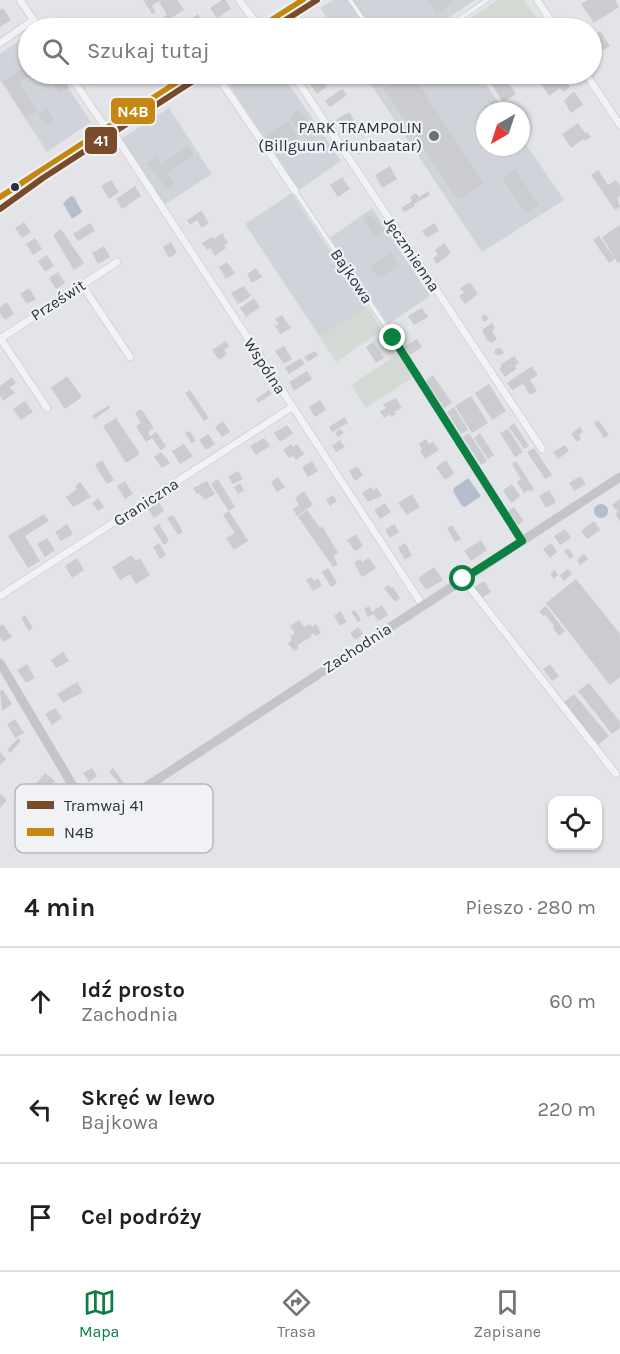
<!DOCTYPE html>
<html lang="pl">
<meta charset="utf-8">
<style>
body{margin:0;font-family:Karla,sans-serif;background:#f2f2f2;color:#202124}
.controls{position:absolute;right:18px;bottom:18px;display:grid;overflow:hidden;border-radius:12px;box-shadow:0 2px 4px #0004}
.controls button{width:54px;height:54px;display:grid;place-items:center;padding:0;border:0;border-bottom:2px solid #e0e0e0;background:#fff;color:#202124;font:30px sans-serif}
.compass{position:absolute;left:476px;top:102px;width:54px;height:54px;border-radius:50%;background:#fff;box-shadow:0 2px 4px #0004;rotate:219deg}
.stop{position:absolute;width:18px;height:18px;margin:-14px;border:4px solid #0b8043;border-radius:50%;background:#fff}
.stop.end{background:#0b8043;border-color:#fff;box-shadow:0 2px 6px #0008}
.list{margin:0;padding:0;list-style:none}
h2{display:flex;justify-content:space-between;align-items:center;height:78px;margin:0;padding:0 24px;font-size:26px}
h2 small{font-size:20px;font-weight:400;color:#757577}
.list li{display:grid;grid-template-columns:39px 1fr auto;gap:18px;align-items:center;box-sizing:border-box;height:108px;padding:0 24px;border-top:2px solid #e0e0e0}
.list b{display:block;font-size:22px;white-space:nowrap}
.list p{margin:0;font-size:20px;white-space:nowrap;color:#757577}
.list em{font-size:20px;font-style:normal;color:#757577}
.icon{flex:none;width:33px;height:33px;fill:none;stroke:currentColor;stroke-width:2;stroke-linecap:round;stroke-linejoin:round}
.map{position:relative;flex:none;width:620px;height:868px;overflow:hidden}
.search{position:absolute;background:#fff;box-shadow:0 2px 4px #0004;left:18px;right:18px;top:18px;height:66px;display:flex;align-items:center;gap:15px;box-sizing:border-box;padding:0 21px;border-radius:33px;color:#757577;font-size:22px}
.sheet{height:402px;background:#fff}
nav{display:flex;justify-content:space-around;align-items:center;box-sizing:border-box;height:84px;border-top:2px solid #e0e0e0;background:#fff;font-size:16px;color:#757577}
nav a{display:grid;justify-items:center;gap:3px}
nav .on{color:#0b8043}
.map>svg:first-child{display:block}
</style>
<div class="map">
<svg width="620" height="868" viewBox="0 0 620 868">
<rect width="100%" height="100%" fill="#e2e4e7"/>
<g fill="#d1d3da">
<path d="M 333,0 L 475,0 L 436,26 L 441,28 L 334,28 L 320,8 Z"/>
<path d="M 28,34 L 28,74 L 59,74 L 91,122 L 47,152 L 0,80 L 0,54 Z"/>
<path d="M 222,74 L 282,74 L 341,161 L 299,190 Z"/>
<path d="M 364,74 L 479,74 L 504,111 L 485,111 L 485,147 L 521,147 L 521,137 L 564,200 L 482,252 Z"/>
<path d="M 169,108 L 212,174 L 164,205 L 121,139 Z"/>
<path d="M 292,193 L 368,308 L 320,337 L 245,224 Z"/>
<path d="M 372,208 L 430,296 L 388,324 L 330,238 Z"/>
</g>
<g fill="#d2dad3">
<path d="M 498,0 L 524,0 L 543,28 L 456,28 Z"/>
<path d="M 368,308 L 382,330 L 336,362 L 320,337 Z"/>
<path d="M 398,354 L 410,371 L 410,379 L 366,408 L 351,385 Z"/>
</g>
<g fill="#b4bece">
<path d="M 71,196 L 74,197 L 82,212 L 72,219 L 63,203 Z"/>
<path d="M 468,478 L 481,496 L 465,507 L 462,506 L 453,491 L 454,488 Z"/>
<circle cx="601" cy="511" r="7"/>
</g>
<g fill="#cbcccf">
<path d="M 143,0 L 160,0 L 152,6 L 156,12 L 152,14 Z"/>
<path d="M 161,0 L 177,0 L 184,10 L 166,21 L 163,17 L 167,15 L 159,2 Z"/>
<path d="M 222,0 L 226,0 L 231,9 L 217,18 L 210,8 Z"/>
<path d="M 427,0 L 452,0 L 453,2 L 437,14 Z"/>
<path d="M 588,0 L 615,0 L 619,7 L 594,23 L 581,4 Z"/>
<path d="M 3,8 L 11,20 L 0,27 L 0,10 Z"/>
<path d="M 198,14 L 206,26 L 202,28 L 190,28 L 186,22 Z"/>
<path d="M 64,17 L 71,27 L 58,28 L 54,23 Z"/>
<path d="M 324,17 L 330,27 L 328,28 L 306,28 Z"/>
<path d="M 600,31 L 610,46 L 599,53 L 592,41 L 592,36 Z"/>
<path d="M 27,44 L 28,58 L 25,60 L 18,50 Z"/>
<path d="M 28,65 L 28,74 L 33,74 L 19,82 L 37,111 L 26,118 L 3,81 Z"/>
<path d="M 47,74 L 60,74 L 69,88 L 59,94 Z"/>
<path d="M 84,74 L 100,74 L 103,78 L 92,85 Z"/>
<path d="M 310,74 L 318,74 L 327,87 L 317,94 L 305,76 Z"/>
<path d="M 405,74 L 412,74 L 484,183 L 458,200 L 384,88 Z"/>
<path d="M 501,74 L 503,74 L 516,94 L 503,102 L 489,81 Z"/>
<path d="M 552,74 L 558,84 L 565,79 L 570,87 L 563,92 L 560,88 L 549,96 L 540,82 Z"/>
<path d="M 342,89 L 347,95 L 330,107 L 325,101 Z"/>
<path d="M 574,91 L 583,105 L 571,113 L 564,101 Z"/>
<path d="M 47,109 L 54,120 L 45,125 L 38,114 Z"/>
<path d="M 298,110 L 308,120 L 299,131 L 289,117 Z"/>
<path d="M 349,112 L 357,125 L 344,134 L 336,120 Z"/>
<path d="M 288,121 L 299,140 L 275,154 L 264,136 Z"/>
<path d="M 578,123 L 585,133 L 587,132 L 591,137 L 585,141 L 583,139 L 571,148 L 562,134 Z"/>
<path d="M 365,145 L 368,150 L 358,155 L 356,151 Z"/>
<path d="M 188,146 L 194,155 L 167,173 L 174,183 L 167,189 L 147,163 L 157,157 L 161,164 Z"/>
<path d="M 390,166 L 397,179 L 382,188 L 375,175 Z"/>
<path d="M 515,169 L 539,205 L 526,214 L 502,178 Z"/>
<path d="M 598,170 L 608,185 L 616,180 L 620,186 L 620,196 L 617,198 L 620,207 L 615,210 L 591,175 Z"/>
<path d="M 342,177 L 350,189 L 338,197 L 330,185 Z"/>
<path d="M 111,180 L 119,192 L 109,199 L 101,186 Z"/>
<path d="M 135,186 L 141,196 L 122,209 L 116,199 Z"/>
<path d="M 428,191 L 430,195 L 414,204 L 415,206 L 404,212 L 401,208 L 412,201 L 410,197 L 416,193 L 419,197 Z"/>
<path d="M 201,211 L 209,223 L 202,228 L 197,220 L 190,225 L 187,220 Z"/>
<path d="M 372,216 L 385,231 L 375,237 L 363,217 Z"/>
<path d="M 24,222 L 31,232 L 22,238 L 15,228 Z"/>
<path d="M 90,223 L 95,231 L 78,241 L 73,234 Z"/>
<path d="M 434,223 L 439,231 L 427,238 L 422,231 Z"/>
<path d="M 620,225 L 620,262 L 618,263 L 602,237 Z"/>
<path d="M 61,229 L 84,263 L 74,270 L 53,235 Z"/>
<path d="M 222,233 L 228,243 L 224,245 L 226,248 L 215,256 L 210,248 L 207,250 L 202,243 L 212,237 L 214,239 Z"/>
<path d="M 599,236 L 615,259 L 609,263 L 593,240 Z"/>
<path d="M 35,238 L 42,249 L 33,255 L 26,244 Z"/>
<path d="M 171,242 L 177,253 L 169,258 L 163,247 Z"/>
<path d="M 444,243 L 451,253 L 437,264 L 433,258 L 438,255 L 435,250 Z"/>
<path d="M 104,246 L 110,257 L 98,264 L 92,253 Z"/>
<path d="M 391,253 L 399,266 L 378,279 L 370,266 Z"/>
<path d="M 47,255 L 54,266 L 45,272 L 38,261 Z"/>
<path d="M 227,262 L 235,273 L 226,279 L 219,267 Z"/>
<path d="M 256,268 L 262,277 L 252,283 L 247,274 Z"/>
<path d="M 58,272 L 65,283 L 56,289 L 49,278 Z"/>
<path d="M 470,282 L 478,294 L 465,304 L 459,296 L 464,293 L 460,288 Z"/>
<path d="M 244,286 L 251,296 L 238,304 L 231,293 Z"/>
<path d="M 29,288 L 36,299 L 27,304 L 20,294 Z"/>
<path d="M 254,298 L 260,307 L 246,317 L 240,308 Z"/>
<path d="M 7,302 L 14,314 L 5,320 L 0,313 L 0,307 Z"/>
<path d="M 422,308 L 428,317 L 414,325 L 408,316 Z"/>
<path d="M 485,314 L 489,319 L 484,322 L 481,317 Z"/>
<path d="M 282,315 L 291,328 L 280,334 L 275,326 L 279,324 L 275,319 Z"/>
<path d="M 492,323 L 495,328 L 492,331 L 497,339 L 491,343 L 488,340 L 487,341 L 482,330 Z"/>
<path d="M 417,339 L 422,347 L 410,355 L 404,347 Z"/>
<path d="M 226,341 L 229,346 L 224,350 L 227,354 L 219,360 L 212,350 Z"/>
<path d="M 373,342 L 384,358 L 376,363 L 366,347 Z"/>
<path d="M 284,346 L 292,359 L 284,364 L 275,351 Z"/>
<path d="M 501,348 L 504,353 L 499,356 L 494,353 L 495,349 Z"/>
<path d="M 315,351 L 318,355 L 308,362 L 304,357 Z"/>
<path d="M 514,356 L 519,363 L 515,366 L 516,369 L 505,377 L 499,368 L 502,367 L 500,365 Z"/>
<path d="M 301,358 L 305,364 L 289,374 L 285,368 Z"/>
<path d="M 532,366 L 538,375 L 530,380 L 537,391 L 530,395 L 523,384 L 512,390 L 507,383 Z"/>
<path d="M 307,371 L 312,379 L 294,391 L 289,382 Z"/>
<path d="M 433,375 L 452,403 L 444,408 L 426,381 Z"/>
<path d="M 67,376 L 82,397 L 65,409 L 51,388 Z"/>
<path d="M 12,377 L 16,383 L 10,387 L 15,393 L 3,401 L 0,395 L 0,386 Z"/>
<path d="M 489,384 L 506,411 L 492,420 L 475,393 Z"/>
<path d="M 190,390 L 209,418 L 204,421 L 185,393 Z"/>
<path d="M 269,390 L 272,394 L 258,403 L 256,399 Z"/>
<path d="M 471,396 L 488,423 L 472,433 L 455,406 Z"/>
<path d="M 396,398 L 402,408 L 394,412 L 396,414 L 392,417 L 390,414 L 384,418 L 380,411 L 386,408 L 383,404 Z"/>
<path d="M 320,400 L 326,410 L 315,417 L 309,407 Z"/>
<path d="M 25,401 L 33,412 L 21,420 L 13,409 Z"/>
<path d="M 109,405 L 110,408 L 94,419 L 92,416 Z"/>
<path d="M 454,407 L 468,430 L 461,434 L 447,412 Z"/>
<path d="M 141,409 L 154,428 L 148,432 L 150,436 L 156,432 L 166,446 L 161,450 L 152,438 L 146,442 L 136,426 L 141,423 L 135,413 Z"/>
<path d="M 345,417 L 348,423 L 332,432 L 329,427 Z"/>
<path d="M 116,418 L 140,454 L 126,463 L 103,426 Z"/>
<path d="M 598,420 L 609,435 L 604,438 L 594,423 Z"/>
<path d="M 223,421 L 230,432 L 222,437 L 215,427 Z"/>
<path d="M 514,423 L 529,446 L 524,449 L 509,427 Z"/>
<path d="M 287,425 L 293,433 L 280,442 L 274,433 Z"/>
<path d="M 580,427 L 583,432 L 579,435 L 581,439 L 577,442 L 571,434 Z"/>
<path d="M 341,429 L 344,433 L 338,437 L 335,432 Z"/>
<path d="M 508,429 L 523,452 L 515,457 L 500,433 Z"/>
<path d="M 190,431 L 196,441 L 191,443 L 185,433 Z"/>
<path d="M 469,433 L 487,461 L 481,465 L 463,437 Z"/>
<path d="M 480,433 L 494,455 L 488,459 L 474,438 Z"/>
<path d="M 208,434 L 215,444 L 206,450 L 199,440 Z"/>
<path d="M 264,438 L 270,446 L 256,455 L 250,446 Z"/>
<path d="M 426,439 L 429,444 L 433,442 L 439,450 L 425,459 L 420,451 L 422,449 L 419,444 Z"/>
<path d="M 340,440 L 345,447 L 336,452 L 332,446 Z"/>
<path d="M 184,444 L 193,456 L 180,464 L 172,451 Z"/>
<path d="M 291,444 L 293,447 L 297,444 L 304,454 L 296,460 L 293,456 L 289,458 L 283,450 Z"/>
<path d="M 565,445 L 569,451 L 558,459 L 553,452 Z"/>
<path d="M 534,448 L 552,475 L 545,479 L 527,452 Z"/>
<path d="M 161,452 L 170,463 L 162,468 L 154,457 Z"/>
<path d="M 102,460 L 114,480 L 107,484 L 95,465 Z"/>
<path d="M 446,460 L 454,473 L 445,480 L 436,467 Z"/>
<path d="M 312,461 L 318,471 L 308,477 L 302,467 Z"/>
<path d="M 516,461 L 534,489 L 530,492 L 528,490 L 524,493 L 517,482 L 521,479 L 512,464 Z"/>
<path d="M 357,466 L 363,475 L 355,481 L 349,471 Z"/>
<path d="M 238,471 L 243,479 L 233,484 L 228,477 Z"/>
<path d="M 580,476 L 586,484 L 574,491 L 569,483 Z"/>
<path d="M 278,477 L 285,487 L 277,492 L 271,482 Z"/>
<path d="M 218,479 L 235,507 L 229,511 L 211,484 Z"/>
<path d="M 125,481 L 133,494 L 125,499 L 117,486 Z"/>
<path d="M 207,481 L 215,494 L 205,500 L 199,493 L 197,494 L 193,488 Z"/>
<path d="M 80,482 L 91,497 L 73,507 L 66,497 L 73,492 L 77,489 L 75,486 Z"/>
<path d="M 240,483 L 244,490 L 238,494 L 234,487 Z"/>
<path d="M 512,484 L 520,496 L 511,503 L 503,490 Z"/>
<path d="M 371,487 L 373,490 L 377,488 L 382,496 L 368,502 L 362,493 Z"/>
<path d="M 549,490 L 556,502 L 546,508 L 539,496 Z"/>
<path d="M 304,491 L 313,505 L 297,516 L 293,509 L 299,505 L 295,498 Z"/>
<path d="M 412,494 L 420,507 L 407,515 L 398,503 Z"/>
<path d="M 333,495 L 337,501 L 330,506 L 326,499 Z"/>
<path d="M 98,498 L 104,507 L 98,511 L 92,503 Z"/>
<path d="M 620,499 L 620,521 L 615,514 L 618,512 L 612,505 Z"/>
<path d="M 158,500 L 164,511 L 154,518 L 147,507 Z"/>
<path d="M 385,503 L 391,512 L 380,519 L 374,510 Z"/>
<path d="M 514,507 L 524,521 L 518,525 L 508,511 Z"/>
<path d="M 307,510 L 320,528 L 322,526 L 338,553 L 333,556 L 338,564 L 333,567 L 298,517 Z"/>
<path d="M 229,511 L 248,541 L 234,550 L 226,538 L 235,533 L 223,515 Z"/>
<path d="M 44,514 L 49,521 L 25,536 L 40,561 L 28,568 L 8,536 Z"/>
<path d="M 173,515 L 183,532 L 178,535 L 167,518 Z"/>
<path d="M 594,521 L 600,530 L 587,539 L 581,531 Z"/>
<path d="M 67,524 L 73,534 L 61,541 L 55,532 Z"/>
<path d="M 159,524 L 169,541 L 164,545 L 153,528 Z"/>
<path d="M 394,524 L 399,532 L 390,538 L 385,530 Z"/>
<path d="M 452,525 L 461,539 L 455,542 L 447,528 Z"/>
<path d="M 565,529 L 571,538 L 560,545 L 554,536 Z"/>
<path d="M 356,534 L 363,546 L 355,551 L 347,540 Z"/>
<path d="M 47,538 L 55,550 L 45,557 L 37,544 Z"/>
<path d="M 481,540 L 487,550 L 471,561 L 464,551 Z"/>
<path d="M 159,543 L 166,555 L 160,559 L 153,547 Z"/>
<path d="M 405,543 L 412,555 L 405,560 L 398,548 Z"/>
<path d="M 551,543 L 557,552 L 550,558 L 543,549 Z"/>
<path d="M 568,548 L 574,556 L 570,559 L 564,551 Z"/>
<path d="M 584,554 L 588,559 L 580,565 L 577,560 Z"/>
<path d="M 132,555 L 135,561 L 140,558 L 150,575 L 136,584 L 130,574 L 120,580 L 112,567 Z"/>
<path d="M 77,558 L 84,570 L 72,578 L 65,566 Z"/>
<path d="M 369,558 L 376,568 L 362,577 L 354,563 L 360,559 L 362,562 Z"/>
<path d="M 434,567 L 443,580 L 426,590 L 418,578 Z"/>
<path d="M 328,568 L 337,583 L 331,587 L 322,572 Z"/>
<path d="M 568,569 L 572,574 L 564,581 L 560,575 Z"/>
<path d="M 555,570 L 558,575 L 554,579 L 550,574 Z"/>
<path d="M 311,577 L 314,581 L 318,578 L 322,586 L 313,591 L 306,580 Z"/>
<path d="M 576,579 L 620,634 L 620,677 L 610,685 L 546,603 Z"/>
<path d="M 484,581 L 491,592 L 480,599 L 473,588 Z"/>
<path d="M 389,585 L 391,588 L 393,587 L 400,598 L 395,602 L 384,588 Z"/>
<path d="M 382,605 L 388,615 L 378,621 L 374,614 L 368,617 L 364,609 L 369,606 L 372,612 Z"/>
<path d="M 546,606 L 565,631 L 559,636 L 553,628 L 554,626 L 545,615 L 543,616 L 539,611 Z"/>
<path d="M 355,610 L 361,620 L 358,622 L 351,612 Z"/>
<path d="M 340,611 L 347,622 L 340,626 L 334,616 Z"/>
<path d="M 25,615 L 33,628 L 29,631 L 21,618 Z"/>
<path d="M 299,620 L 304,627 L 310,624 L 312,627 L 316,624 L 321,633 L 316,636 L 314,633 L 310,636 L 311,637 L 297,645 L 299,648 L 294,651 L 288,643 L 292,640 L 290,637 L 295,633 L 290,626 Z"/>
<path d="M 3,624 L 12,637 L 3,642 L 0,637 L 0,626 Z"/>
<path d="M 358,627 L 363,634 L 355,640 L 350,633 Z"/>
<path d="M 63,652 L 69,661 L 56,668 L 51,660 Z"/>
<path d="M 27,664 L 35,678 L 26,683 L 17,670 Z"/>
<path d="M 550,664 L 559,676 L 552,681 L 543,669 Z"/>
<path d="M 77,682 L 83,692 L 63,703 L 57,694 Z"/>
<path d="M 589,683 L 620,722 L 620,728 L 612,734 L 578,691 Z"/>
<path d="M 3,690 L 12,704 L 2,711 L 0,691 Z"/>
<path d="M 574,694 L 609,736 L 598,745 L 564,702 Z"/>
<path d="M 55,708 L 62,718 L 52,725 L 45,714 Z"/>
<path d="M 15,719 L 24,733 L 15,738 L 7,724 Z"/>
<path d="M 18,738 L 21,741 L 10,753 L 7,750 Z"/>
<path d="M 0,752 L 6,759 L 0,765 Z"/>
<path d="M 92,768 L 97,776 L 89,782 L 83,773 Z"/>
<path d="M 113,768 L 127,787 L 103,800 L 102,798 L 97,801 L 91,791 L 96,788 L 100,794 L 119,783 L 109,772 Z"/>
<path d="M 45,773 L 55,781 L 27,813 L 18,805 Z"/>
<path d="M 0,794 L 7,800 L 0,808 Z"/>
</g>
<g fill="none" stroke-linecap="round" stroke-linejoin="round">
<defs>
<g id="lane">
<path d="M 350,0 L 369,28"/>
<path d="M 446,28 L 487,0"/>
<path d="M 295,191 L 393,337"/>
</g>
<g id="street">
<path d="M 20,0 L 39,28"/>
<path d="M 239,0 L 260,28"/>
<path d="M 537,0 L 556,28"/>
<path d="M 0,43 L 33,20"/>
<path d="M 69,74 L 106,128"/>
<path d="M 216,74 L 295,191"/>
<path d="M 293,74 L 542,449"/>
<path d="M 586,74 L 620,125"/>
<path d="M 109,126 L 423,606"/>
<path d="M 82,285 L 130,357"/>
<path d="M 0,338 L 47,408"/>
<path d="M 393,338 L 522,541"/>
<path d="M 0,339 L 117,262"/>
<path d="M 463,579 L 616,774"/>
<path d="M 0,596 L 292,407"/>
</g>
</defs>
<use href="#lane" stroke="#c1c2c5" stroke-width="5"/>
<use href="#street" stroke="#c1c2c5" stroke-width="8"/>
<use href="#lane" stroke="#f1f2f4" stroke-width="4"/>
<use href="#street" stroke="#f1f2f4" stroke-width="7"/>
<g stroke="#c3c5c8" stroke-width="9">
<path d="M 259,28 L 303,0"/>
<path d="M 0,197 L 190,74"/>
<path d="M 0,663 L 89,813 L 100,817 L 620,477"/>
</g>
<defs>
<g id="bus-1">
<path d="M 259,28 L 303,0"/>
<path d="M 0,197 L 190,74"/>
</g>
</defs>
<use href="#bus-1" stroke="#f0f2f6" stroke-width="10"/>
<use href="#bus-1" stroke="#c48810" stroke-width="6"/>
<defs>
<g id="tram-1">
<path d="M 273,28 L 317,0"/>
<path d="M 0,209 L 43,178 L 204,74"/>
</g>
</defs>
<use href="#tram-1" stroke="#f0f2f6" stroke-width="10"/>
<use href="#tram-1" stroke="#7a4b2a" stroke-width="6"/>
</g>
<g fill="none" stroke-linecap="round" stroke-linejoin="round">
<path stroke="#0b8043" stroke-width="8" d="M 393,338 L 522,541 L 463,579"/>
</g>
<circle fill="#6b6f79" stroke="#f0f2f6" stroke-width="2" cx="434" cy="136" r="6"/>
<circle fill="#2b303e" stroke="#f0f2f6" stroke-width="2" cx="15" cy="187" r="5"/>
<g text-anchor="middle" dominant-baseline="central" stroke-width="4.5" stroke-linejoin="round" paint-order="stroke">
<g font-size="16" fill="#2b303e" stroke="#f0f2f6" text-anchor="end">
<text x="422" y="127">PARK TRAMPOLIN<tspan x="422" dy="18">(Billguun Ariunbaatar)</tspan></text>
</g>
<g font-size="16" fill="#2b303e" stroke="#f0f2f6">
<text transform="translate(412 254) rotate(56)">Jęczmienna</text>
<text transform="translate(352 276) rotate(56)">Bajkowa</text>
<text transform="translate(58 300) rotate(-33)">Prześwit</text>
<text transform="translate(265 366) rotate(57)">Wspólna</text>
<text transform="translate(146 502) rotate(-33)">Graniczna</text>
<text transform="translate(357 648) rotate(-33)">Zachodnia</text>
</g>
</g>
<rect x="15" y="784" width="198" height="69" rx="9" fill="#f0f2f6" stroke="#b5b8bf" stroke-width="1.5"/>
<rect x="27" y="801" width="27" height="8" fill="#7a4b2a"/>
<rect x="27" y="828" width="27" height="8" fill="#c48810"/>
<g font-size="16" fill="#2b303e">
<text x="64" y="811">Tramwaj 41</text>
<text x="64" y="838">N4B</text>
</g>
<g stroke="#f0f2f6" stroke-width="2">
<rect x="110" y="97" width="46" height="28" rx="6" fill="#c48810"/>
<rect x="84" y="126" width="34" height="29" rx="6" fill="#7a4b2a"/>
</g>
<g font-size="16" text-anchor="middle" font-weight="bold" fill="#fff">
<text x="133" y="117">N4B</text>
<text x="101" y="146">41</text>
</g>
</svg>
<div class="controls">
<button><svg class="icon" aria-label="locate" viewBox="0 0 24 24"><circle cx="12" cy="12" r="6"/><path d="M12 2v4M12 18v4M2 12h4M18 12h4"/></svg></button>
</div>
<svg class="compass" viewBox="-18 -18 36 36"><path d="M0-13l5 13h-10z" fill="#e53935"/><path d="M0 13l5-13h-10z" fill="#757577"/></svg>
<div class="stop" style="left:463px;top:579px"></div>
<div class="stop end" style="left:393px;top:338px"></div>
<div class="search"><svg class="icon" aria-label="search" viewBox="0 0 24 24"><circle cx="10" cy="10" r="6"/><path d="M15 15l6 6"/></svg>Szukaj tutaj</div>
</div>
<section class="sheet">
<h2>4 min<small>Pieszo · 280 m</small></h2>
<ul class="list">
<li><svg class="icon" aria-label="ahead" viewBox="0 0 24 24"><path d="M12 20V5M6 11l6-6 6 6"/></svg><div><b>Idź prosto</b><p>Zachodnia</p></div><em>60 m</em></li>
<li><svg class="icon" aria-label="left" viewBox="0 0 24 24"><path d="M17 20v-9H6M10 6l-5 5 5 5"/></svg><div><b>Skręć w lewo</b><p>Bajkowa</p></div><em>220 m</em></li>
<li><svg class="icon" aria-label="arrive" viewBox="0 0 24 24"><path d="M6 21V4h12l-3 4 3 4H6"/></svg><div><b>Cel podróży</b></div></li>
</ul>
</section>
<nav>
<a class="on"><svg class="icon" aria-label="map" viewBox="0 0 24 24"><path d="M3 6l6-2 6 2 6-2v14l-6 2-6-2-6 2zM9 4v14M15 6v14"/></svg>Mapa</a>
<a><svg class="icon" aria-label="directions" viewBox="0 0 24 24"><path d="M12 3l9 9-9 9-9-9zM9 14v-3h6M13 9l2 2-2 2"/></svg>Trasa</a>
<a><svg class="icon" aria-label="saved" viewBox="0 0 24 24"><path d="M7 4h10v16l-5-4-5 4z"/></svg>Zapisane</a>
</nav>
